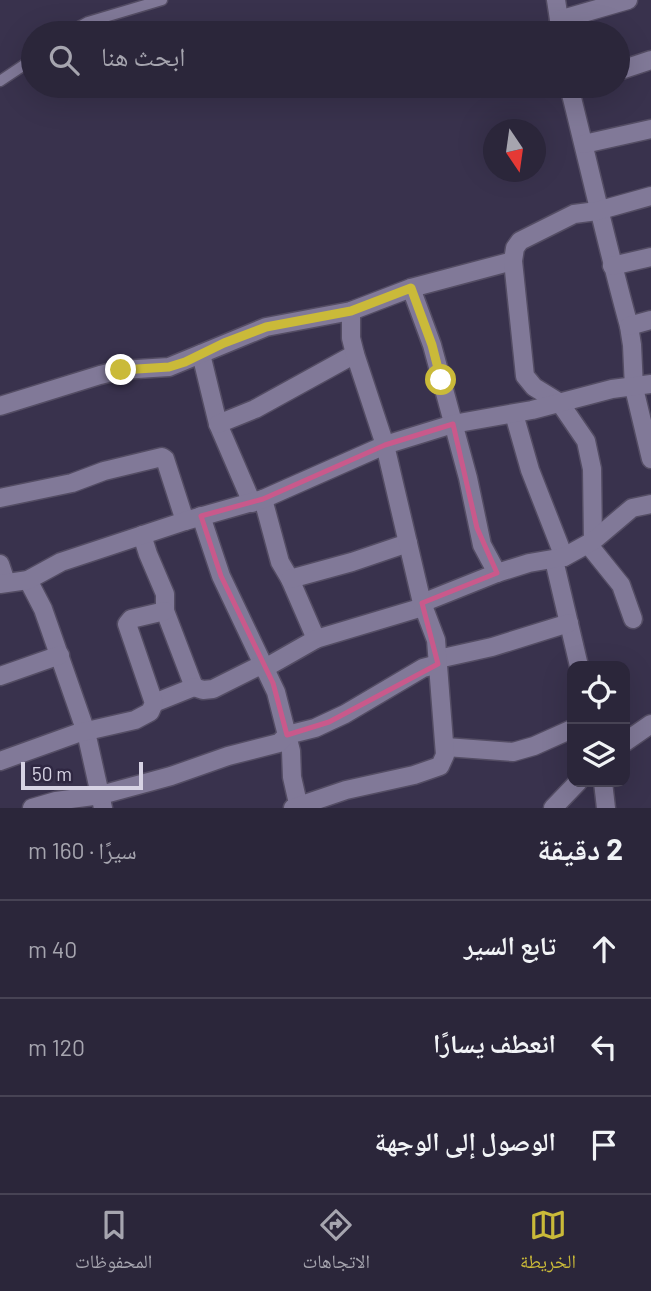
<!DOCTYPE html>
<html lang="ar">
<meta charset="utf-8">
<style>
body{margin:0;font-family:Barlow,"Noto Naskh Arabic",sans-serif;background:#332e42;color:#f1f3f6;direction:rtl}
.controls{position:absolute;right:21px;bottom:21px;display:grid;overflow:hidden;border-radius:14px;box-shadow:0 7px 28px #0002}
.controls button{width:63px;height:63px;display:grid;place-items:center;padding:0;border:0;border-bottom:2px solid #474354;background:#2b263a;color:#f1f3f6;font:35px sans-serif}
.compass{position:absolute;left:483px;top:119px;width:63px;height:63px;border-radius:50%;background:#2b263a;box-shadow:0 7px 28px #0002;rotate:167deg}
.scale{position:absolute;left:21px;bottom:18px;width:122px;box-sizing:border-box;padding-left:7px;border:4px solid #d7d3e4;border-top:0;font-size:19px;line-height:24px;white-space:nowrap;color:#d7d3e4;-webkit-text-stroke:5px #2f2742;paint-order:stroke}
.stop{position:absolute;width:21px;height:21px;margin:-16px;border:5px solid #caba39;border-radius:50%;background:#fff}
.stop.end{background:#caba39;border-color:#fff;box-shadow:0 2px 7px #0008}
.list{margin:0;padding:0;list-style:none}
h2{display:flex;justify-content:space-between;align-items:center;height:91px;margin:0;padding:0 28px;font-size:30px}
h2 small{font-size:23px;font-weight:400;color:#a6a5af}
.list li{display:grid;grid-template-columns:46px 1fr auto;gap:21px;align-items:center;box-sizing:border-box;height:98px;padding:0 28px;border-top:2px solid #474354}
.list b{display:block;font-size:26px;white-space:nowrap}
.list em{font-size:23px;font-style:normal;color:#a6a5af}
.icon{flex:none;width:38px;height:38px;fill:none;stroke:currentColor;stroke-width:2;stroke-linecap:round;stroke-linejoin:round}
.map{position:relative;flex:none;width:651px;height:808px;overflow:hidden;direction:ltr}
.search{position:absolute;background:#2b263a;box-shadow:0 7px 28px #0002;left:21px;right:21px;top:21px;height:77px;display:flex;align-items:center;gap:18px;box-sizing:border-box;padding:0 24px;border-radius:38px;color:#a6a5af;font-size:26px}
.sheet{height:385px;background:#2b263a}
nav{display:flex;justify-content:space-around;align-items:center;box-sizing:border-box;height:98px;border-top:2px solid #474354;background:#2b263a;font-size:19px;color:#a6a5af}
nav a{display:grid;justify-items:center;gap:4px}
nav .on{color:#caba39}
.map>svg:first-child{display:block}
</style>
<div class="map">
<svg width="651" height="808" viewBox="0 0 651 808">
<rect width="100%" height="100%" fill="#39324d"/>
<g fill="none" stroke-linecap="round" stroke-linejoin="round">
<defs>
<g id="lane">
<path d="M 68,33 L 88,22 L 162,0"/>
<path d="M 0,81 L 33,59"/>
</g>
<g id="street">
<path d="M 556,0 L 561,33"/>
<path d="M 559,20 L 628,0"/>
<path d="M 618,71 L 651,60"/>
<path d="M 569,86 C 589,166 607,246 629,326 L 632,345 L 634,388 L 651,459"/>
<path d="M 584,144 L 651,129"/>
<path d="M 612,266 L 651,257"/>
<path d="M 411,288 L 432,345 L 468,478 L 482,545 L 497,573"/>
<path d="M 629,326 L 651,320"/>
<path d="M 201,354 L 218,424 L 252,503"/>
<path d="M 0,406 L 100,375 L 121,370 L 169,367 L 266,327 L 351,311 L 411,288 L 513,261"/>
<path d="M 514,414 L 530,470 L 564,557"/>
<path d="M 218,424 L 255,409 L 355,354"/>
<path d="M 0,498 L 72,483 L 104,471 L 162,457 L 165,459 L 185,521"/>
<path d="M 263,499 L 280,562 L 290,579 L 316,639"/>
<path d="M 201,516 L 221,576 L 276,692 L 291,751 L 292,777 L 299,808"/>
<path d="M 142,535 L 148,554 L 165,594 L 165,611 L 194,687"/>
<path d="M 593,541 L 592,469 L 586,441 L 560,403 L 534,387 L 525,376 L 513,261 L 515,248 L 520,241 L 574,214 L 597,211 L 651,196"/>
<path d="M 588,544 L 621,585 L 633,619"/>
<path d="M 554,560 L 579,666"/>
<path d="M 0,564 L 6,582"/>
<path d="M 290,579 L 352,562 L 408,543"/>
<path d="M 28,580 L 43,609 L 86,732 L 103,808"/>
<path d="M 0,584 L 28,580 L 61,562 L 185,521 L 263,499 L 385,445 L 453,424 L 532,410 L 612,389 L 651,384"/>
<path d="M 422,603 L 497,573 L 529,563 L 564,557 L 593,541 L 632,508 L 651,504"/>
<path d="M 438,659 L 492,647 L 569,623"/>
<path d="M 0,676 L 60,655"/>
<path d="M 154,703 L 194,687 L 203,690 L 213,689 L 257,667 L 265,668 L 316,639 L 423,607"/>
<path d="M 446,747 L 513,752 L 534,746 L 572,729"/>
<path d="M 0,761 L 78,733 L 135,720 L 150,712 L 154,703 L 127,624 L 131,619 L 165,611"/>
<path d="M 603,782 L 606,808"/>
<path d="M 32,808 L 56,801 L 101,795 L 171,776 L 228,756 L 279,743 L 287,735 L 315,728 L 345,714 L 423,668 L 438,664"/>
<path d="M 293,808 L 346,790 L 414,775 L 440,766 L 445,755 L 436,640 L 422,603 L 385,445 L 355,354 L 351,338 L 351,311"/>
</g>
<g id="secondary">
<path d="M 625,742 L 651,724"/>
<path d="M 553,808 L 578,782"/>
</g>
</defs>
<use href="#lane" stroke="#544d64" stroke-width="13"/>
<use href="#street" stroke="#544d64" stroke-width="21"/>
<use href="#secondary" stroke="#544d64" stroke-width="21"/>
<use href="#lane" stroke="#817998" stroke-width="10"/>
<use href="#street" stroke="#817998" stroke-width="18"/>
<use href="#secondary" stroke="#817998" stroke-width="18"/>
</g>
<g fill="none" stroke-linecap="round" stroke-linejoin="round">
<path stroke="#caba39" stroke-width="9" d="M 121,370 L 169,367 L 185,362 L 224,343 L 266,327 L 351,311 L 411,288 L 432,345 L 441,380"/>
</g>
<path fill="none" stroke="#c9598b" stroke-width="5" stroke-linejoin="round" d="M 453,424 L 477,528 L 497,573 L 422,603 L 438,664 L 329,722 L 287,735 L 273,683 L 221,576 L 201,516 L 263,499 L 385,445 Z"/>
</svg>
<div class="controls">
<button><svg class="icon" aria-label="locate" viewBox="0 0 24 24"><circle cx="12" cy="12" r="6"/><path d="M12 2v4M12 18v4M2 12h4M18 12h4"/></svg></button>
<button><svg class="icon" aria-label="layers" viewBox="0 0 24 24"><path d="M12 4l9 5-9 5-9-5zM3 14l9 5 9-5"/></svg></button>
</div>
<svg class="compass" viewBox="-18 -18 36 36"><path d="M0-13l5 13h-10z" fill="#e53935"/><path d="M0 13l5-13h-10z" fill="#a6a5af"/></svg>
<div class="scale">50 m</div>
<div class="stop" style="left:441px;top:380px"></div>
<div class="stop end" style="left:121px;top:370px"></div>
<div class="search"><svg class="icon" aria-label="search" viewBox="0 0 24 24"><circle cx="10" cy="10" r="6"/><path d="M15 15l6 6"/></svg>ابحث هنا</div>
</div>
<section class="sheet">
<h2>2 دقيقة<small>سيرًا · 160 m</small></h2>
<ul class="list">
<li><svg class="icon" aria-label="ahead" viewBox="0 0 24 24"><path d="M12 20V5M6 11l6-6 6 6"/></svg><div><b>تابع السير</b></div><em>40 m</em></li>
<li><svg class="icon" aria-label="left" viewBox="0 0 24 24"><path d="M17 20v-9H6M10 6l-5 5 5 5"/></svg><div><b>انعطف يسارًا</b></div><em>120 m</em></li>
<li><svg class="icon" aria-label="arrive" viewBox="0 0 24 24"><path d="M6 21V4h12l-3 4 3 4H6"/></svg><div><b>الوصول إلى الوجهة</b></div></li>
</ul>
</section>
<nav>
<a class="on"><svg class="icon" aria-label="map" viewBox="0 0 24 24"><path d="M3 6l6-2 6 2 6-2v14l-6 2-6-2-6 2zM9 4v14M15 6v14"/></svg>الخريطة</a>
<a><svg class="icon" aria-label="directions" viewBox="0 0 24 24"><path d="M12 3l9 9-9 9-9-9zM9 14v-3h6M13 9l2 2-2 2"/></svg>الاتجاهات</a>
<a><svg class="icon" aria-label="saved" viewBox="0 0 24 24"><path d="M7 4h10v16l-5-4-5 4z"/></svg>المحفوظات</a>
</nav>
